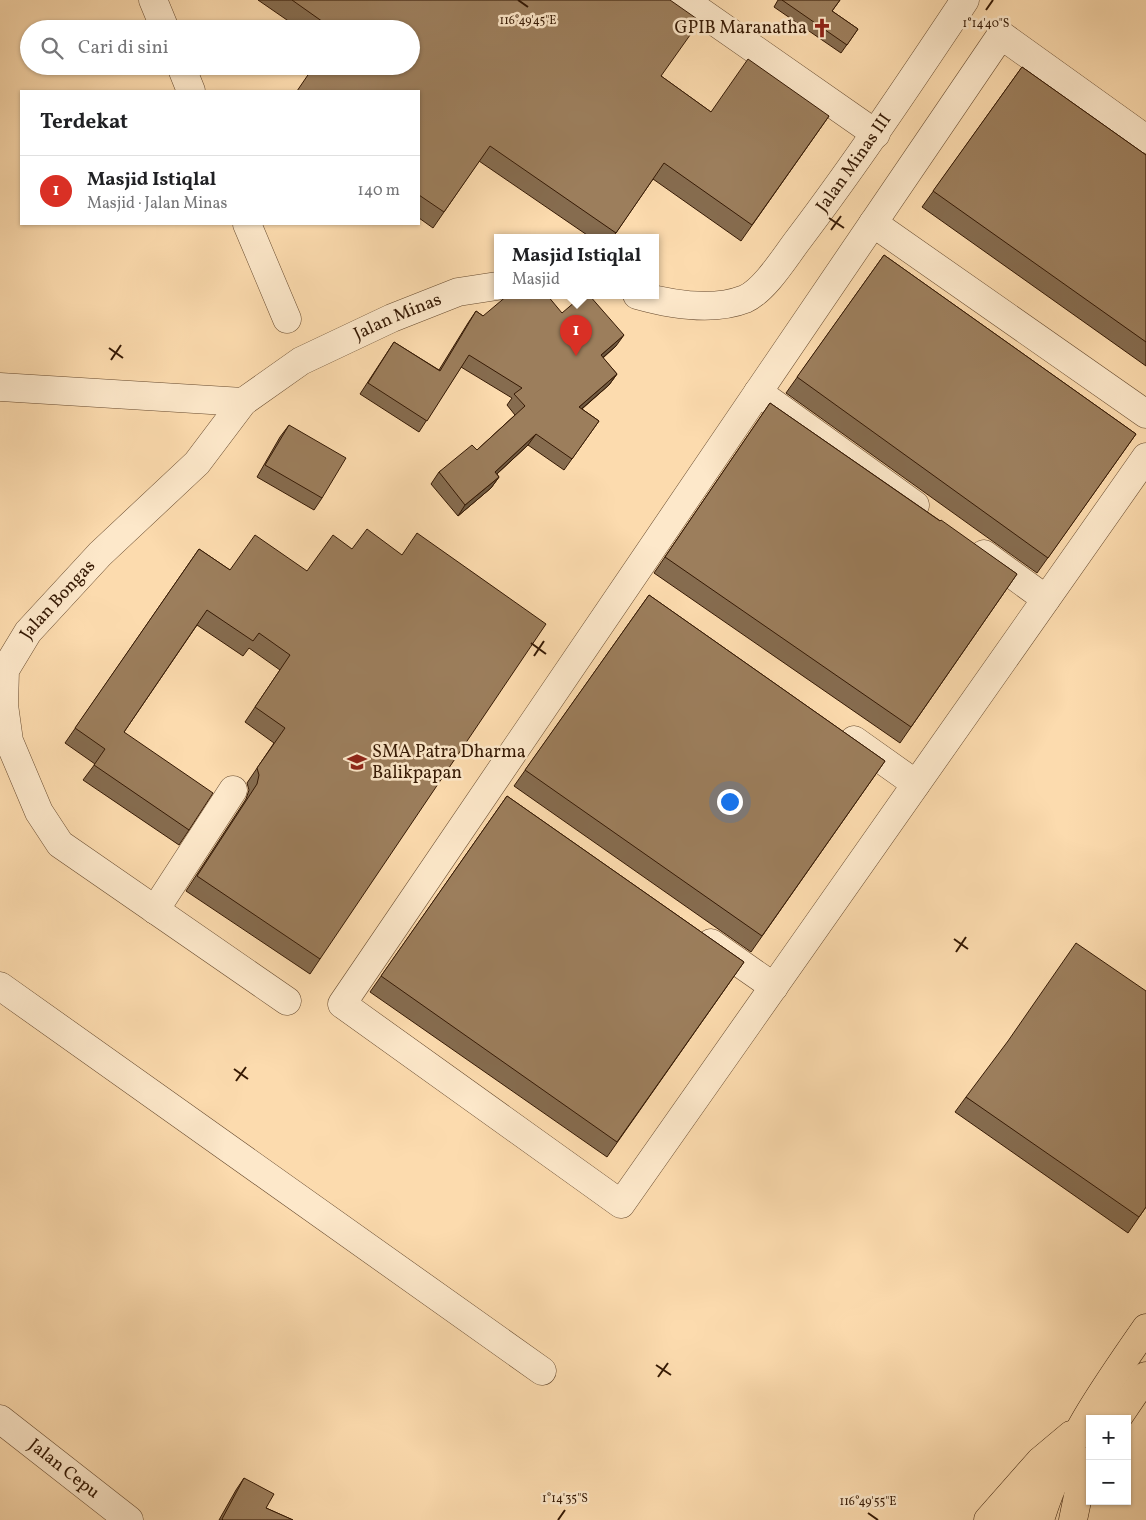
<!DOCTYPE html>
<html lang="id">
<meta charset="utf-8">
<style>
body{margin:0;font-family:Vollkorn,serif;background:#f2f2f2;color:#202124}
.controls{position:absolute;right:15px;bottom:15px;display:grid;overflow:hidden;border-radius:0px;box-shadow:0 1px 4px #0004}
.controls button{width:45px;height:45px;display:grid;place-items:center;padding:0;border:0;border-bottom:1px solid #e0e0e0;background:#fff;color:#202124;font:25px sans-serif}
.you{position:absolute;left:729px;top:801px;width:18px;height:18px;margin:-12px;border:4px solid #fff;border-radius:50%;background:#1a73e8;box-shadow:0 0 0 8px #1a73e833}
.badge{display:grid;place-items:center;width:32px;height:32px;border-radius:50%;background:#d93025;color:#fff;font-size:16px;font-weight:700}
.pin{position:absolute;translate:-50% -41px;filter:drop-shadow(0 1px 2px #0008)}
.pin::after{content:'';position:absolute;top:26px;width:18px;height:15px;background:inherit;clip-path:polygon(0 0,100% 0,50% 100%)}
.popup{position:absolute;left:494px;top:234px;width:165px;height:65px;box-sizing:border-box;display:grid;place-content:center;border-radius:0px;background:#fff;filter:drop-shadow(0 1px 4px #0005);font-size:16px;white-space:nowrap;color:#757577}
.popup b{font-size:19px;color:#202124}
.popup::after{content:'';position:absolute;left:50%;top:100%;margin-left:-10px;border:10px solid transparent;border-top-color:#fff}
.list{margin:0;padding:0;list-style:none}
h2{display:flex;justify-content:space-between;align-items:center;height:65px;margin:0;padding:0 20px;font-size:21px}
h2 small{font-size:16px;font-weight:400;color:#757577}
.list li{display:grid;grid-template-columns:32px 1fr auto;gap:15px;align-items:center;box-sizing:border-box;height:70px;padding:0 20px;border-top:1px solid #e0e0e0}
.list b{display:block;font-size:19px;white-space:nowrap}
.list p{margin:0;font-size:16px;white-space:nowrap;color:#757577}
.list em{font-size:16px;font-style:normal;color:#757577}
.icon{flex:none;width:28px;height:28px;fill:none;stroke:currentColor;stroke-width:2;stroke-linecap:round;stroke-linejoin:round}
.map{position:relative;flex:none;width:1146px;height:1520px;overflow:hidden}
.search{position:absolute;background:#fff;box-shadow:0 1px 4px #0004;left:20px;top:20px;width:400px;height:55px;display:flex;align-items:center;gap:12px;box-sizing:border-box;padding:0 18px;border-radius:28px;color:#757577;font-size:19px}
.panel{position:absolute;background:#fff;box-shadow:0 1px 4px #0004;left:20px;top:90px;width:400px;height:135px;border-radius:0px}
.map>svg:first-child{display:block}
</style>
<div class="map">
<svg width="1146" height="1520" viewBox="0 0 1146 1520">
<rect width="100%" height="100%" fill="#fcdbae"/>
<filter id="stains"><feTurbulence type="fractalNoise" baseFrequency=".004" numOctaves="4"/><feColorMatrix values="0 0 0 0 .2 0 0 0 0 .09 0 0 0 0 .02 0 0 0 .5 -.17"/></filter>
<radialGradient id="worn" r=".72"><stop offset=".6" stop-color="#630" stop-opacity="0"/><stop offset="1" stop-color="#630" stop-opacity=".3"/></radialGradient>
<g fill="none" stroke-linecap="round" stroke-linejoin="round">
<defs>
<g id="minor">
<path d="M 153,0 L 165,29"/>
<path d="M 684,0 L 876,134"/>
<path d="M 181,66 L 191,91"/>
<path d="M 1146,139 L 1001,35 L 342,1004 L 621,1204 L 1146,457"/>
<path d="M 873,223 L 1146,414"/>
<path d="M 247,224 L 287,319"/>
<path id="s1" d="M 637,295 C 669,304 712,312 745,299 C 765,290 785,257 798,240 C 857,162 911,81 965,0"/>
<path d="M 0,387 L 243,402"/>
<path d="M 758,392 L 915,505"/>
<path d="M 984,554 L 1046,599"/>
<path d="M 854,740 L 916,784"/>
<path d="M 155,910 L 233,790"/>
<path d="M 711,943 L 774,987"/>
<path d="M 0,986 L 542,1371"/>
<path id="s2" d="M 287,1001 L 60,844 L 39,812 L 9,741 L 4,705 L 5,670 L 28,632 L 100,554 L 197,463 L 243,402 L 301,361 L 392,318 L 458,292 L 497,286"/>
<path id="s3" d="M 0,1419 L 129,1520"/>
</g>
<g id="major">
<path d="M 1117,1419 L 1146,1376"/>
<path d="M 988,1520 L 1040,1461 L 1071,1435"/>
<path d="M 1020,1520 L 1054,1482 L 1090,1461"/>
<path d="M 1040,1520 C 1062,1448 1104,1388 1146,1328"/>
<path d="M 1073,1520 L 1078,1496 L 1090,1467"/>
</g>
</defs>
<use href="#minor" stroke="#674a2e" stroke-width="29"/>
<use href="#major" stroke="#351904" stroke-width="29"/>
<use href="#minor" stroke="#fde8ca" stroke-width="28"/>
<use href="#major" stroke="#fcdbae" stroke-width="28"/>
</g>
<g fill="#866c4f" stroke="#351904">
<path d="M 258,0 L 670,0 L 661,76 L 711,112 L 829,116 L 741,241 L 653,179 L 613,237 L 590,237 L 479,161 L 433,228 L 419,218 L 419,91 L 411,29 L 300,29 Z"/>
<path d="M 778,0 L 840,0 L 832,11 L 858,29 L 841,53 L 774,7 Z"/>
<path d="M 1022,67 L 1146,155 L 1146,366 L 922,207 Z"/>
<path d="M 884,255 L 1136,434 L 1037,573 L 786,393 Z"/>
<path d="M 476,311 L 483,316 L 562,313 L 616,346 L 603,358 L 617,374 L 609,385 L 582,409 L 599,421 L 564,470 L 528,445 L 497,474 L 499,477 L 491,488 L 458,516 L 431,484 L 439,472 L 477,450 L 515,415 L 507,405 L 512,398 L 461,367 L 419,432 L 360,394 L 394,342 L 439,370 L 468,323 Z"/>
<path d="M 770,403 L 1017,574 L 900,743 L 654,573 Z"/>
<path d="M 289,425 L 322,498 L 314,510 L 257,477 L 280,437 Z"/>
<path d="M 199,549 L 230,570 L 307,571 L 320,959 L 310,974 L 186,891 L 246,799 L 249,790 L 247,783 L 274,743 L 245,722 L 280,670 L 249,648 L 243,656 L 197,625 L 124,732 L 189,830 L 179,845 L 83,780 L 95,764 L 65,743 Z"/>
<path d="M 649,595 L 885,761 L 751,952 L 514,786 Z"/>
<path d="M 507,796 L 744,962 L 607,1157 L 370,992 Z"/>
<path d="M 966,1097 L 1146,1207 L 1128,1233 L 955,1112 Z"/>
<path d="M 244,1478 L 266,1508 L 293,1520 L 219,1520 L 236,1490 Z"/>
</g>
<g fill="#6d5840" stroke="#351904">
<path d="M 624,335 L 616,346 L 593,366 L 601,355 Z"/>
<path d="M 617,374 L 609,385 L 571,418 L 579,407 Z"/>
<path d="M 536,434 L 528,445 L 487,483 L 495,472 Z"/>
<path d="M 499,477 L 491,488 L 458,516 L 465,505 Z"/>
</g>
<g fill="#9c7e5c" stroke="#351904">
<path d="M 292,0 L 670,0 L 700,21 L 661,76 L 711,112 L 748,59 L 829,116 L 752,225 L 664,163 L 616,233 L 490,146 L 444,212 L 419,195 L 419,91 L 297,91 L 314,66 L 411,66 L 411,29 L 333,29 Z"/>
<path d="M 782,0 L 840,0 L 832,11 L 858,29 L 847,45 Z"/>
<path d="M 1022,67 L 1146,155 L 1146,342 L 933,191 Z"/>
<path d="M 884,255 L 1136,434 L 1048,558 L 797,377 Z"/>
<path d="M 508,295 L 547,295 L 562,313 L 583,295 L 589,295 L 624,335 L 601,355 L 617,374 L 579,407 L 599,421 L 572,459 L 536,434 L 495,472 L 499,477 L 465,505 L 439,472 L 472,445 L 477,450 L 525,406 L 514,394 L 522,388 L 469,355 L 427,421 L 368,383 L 394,342 L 440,371 L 476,311 L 483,316 Z"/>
<path d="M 770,403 L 940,521 L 941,520 L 1017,574 L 911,727 L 665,557 Z"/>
<path d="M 289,425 L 346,458 L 322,498 L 265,465 Z"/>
<path d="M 367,529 L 402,555 L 417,533 L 546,624 L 320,959 L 197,876 L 257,784 L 259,775 L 257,768 L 285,728 L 255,707 L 290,655 L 259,633 L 253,641 L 207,610 L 124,732 L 213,793 L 189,830 L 94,765 L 105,749 L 75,728 L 199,549 L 230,570 L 255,535 L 307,571 L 333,535 L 352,549 Z"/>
<path d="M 649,595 L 885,761 L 762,936 L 525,770 Z"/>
<path d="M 507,796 L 744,962 L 617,1142 L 381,976 Z"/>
<path d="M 1076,943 L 1146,991 L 1146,1207 L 1139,1217 L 966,1097 L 1008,1041 Z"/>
<path d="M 244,1478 L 274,1494 L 266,1508 L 293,1520 L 223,1520 L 222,1519 Z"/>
</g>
<path fill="none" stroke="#351904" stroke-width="2" d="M 518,0 L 528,7M 986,10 L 993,0M 829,218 L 844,228M 831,230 L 841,216M 109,348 L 123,358M 111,360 L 121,345M 531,643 L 546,654M 534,656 L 544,641M 954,939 L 968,949M 956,952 L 966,937M 234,1069 L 248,1079M 236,1081 L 246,1067M 656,1365 L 671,1375M 658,1377 L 668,1363M 868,1513 L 878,1520M 558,1520 L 565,1510"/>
<defs>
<symbol id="church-bare" viewBox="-9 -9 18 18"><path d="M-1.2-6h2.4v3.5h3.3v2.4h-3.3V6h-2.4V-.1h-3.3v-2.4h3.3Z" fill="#8f2418" stroke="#fde8ca" stroke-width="2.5" paint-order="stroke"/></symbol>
<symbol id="school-bare" viewBox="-9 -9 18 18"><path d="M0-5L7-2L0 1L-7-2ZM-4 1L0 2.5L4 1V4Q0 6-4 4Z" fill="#8f2418" stroke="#fde8ca" stroke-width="2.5" paint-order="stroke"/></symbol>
</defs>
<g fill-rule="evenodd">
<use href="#church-bare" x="808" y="14" width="28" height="28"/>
<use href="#school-bare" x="343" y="748" width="28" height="28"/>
</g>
<g text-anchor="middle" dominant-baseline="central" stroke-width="5" stroke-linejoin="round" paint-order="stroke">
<g font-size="18" fill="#351904" stroke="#fde8ca" text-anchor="end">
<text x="807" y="28">GPIB Maranatha</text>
<text x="372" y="752" text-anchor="start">SMA Patra Dharma<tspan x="372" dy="21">Balikpapan</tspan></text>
</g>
<g font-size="18" fill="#351904" stroke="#fde8ca">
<text stroke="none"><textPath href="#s1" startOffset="285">Jalan Minas III</textPath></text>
<text stroke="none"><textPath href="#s2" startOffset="1000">Jalan Minas</textPath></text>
<text stroke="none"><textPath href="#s2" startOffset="551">Jalan Bongas</textPath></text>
<text stroke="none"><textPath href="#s3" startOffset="81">Jalan Cepu</textPath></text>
</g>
</g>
<g font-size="12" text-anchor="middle" fill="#351904" stroke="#fde8ca" stroke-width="5" stroke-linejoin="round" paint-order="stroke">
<text x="528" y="24">116°49'45"E</text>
<text x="986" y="27">1°14'40"S</text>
<text x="565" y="1502">1°14'35"S</text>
<text x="868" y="1505">116°49'55"E</text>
</g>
<rect width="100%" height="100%" filter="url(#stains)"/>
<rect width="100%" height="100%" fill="url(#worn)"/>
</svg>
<div class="controls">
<button>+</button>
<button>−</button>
</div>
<div class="you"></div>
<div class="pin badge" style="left:576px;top:356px">1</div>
<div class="popup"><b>Masjid Istiqlal</b>Masjid</div>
<div class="search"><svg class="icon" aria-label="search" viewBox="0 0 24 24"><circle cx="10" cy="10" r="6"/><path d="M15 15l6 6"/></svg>Cari di sini</div>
<section class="panel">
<h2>Terdekat<small></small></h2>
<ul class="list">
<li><span class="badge">1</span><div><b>Masjid Istiqlal</b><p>Masjid · Jalan Minas</p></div><em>140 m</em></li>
</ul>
</section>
</div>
